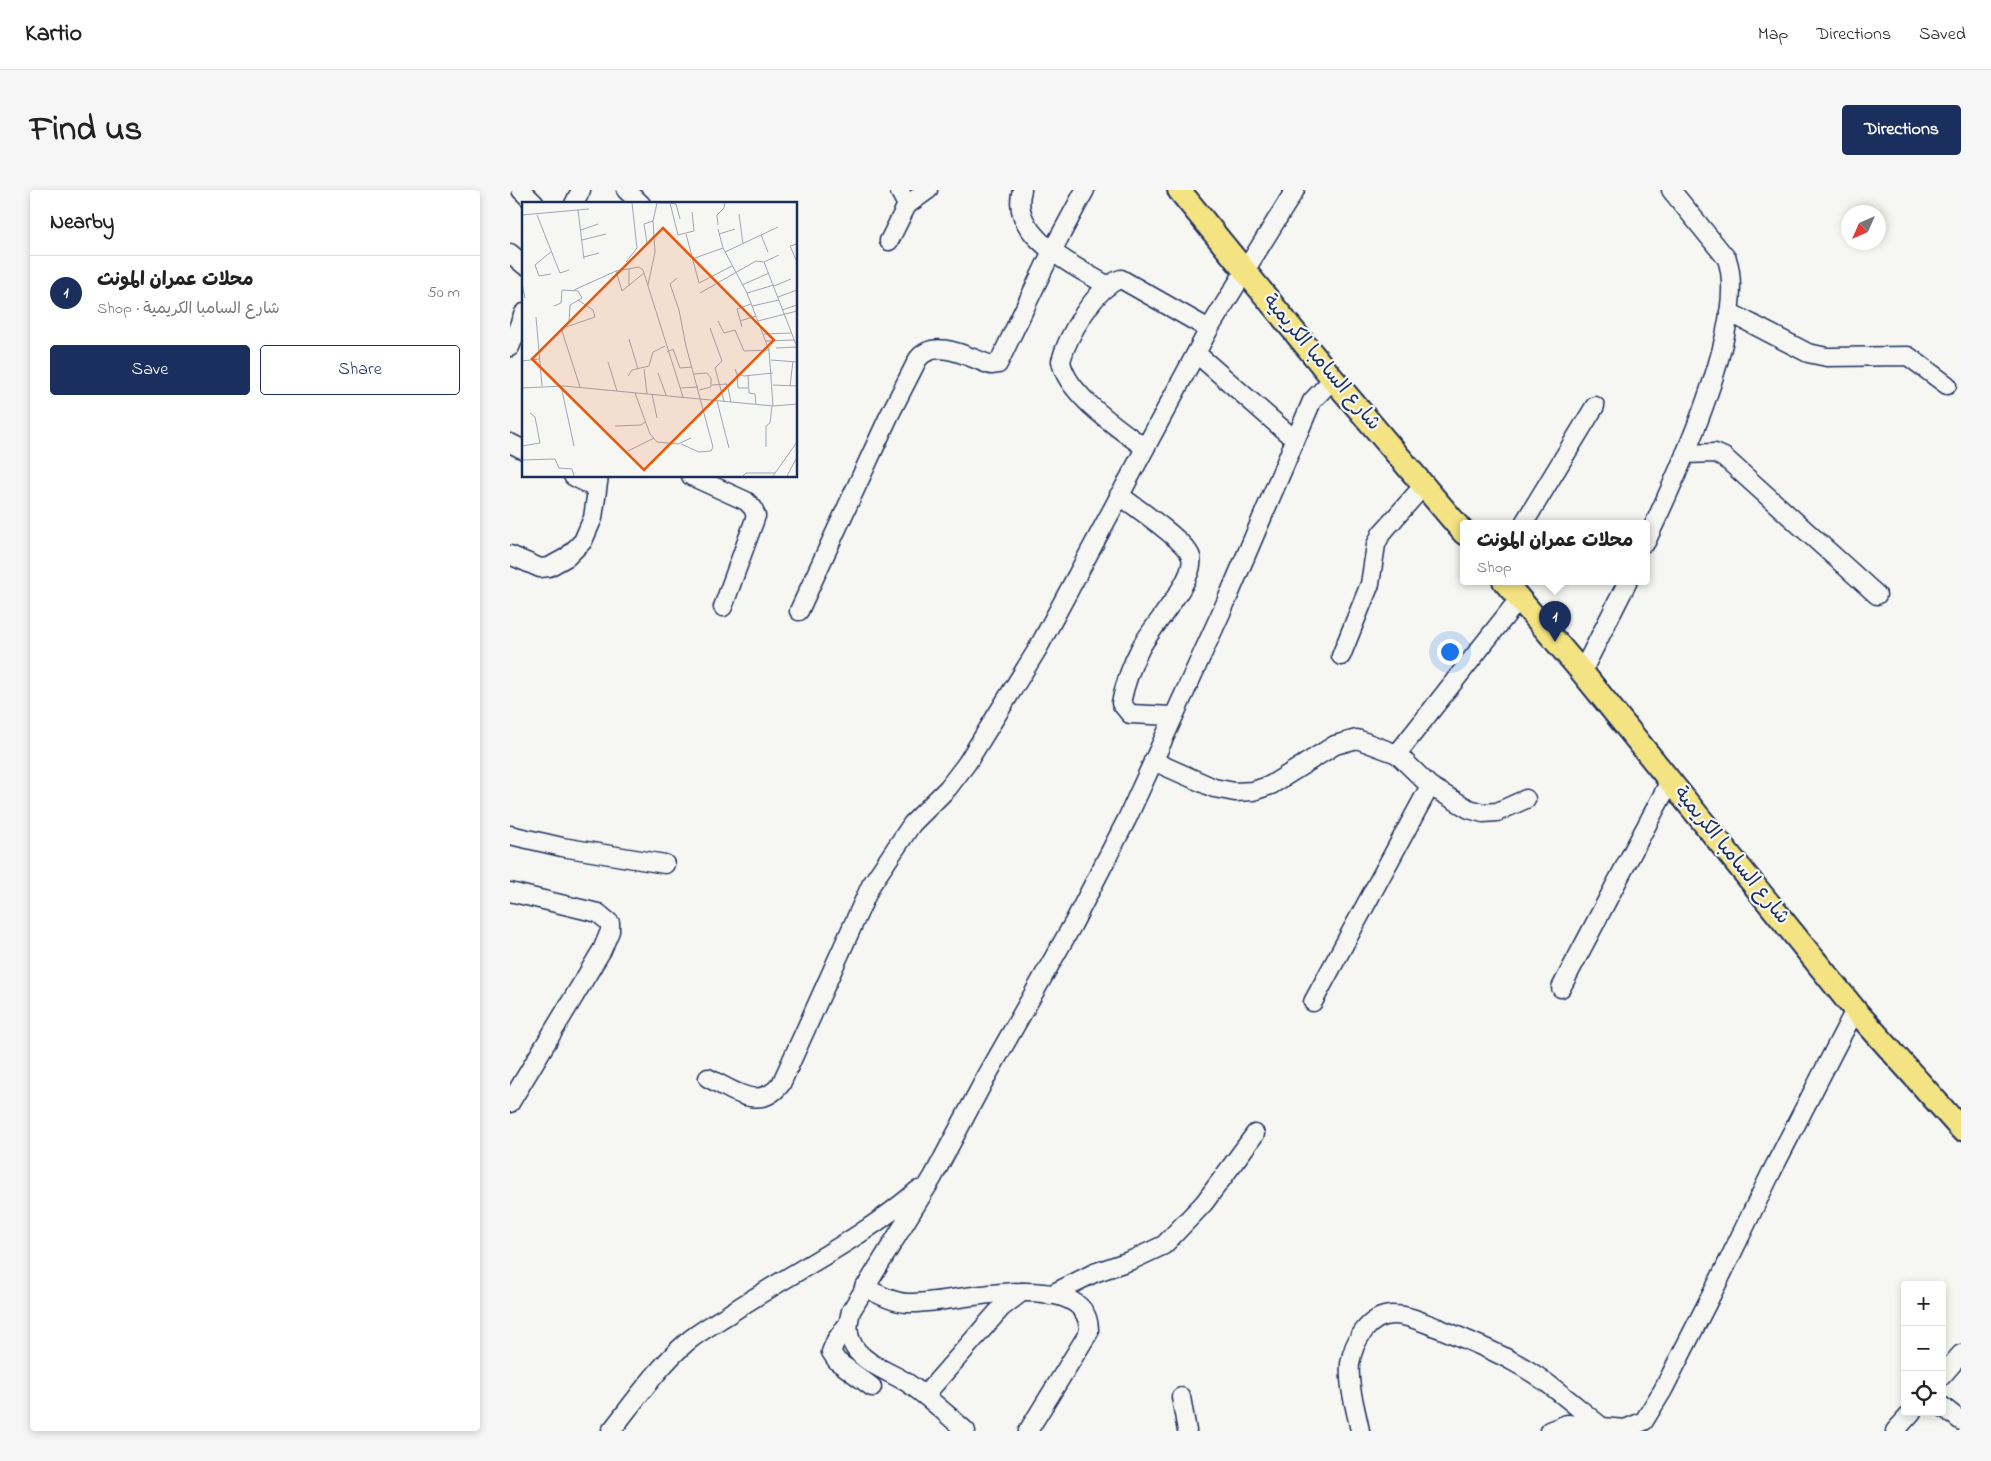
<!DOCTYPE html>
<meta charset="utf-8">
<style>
body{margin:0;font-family:"Indie Flower","Playpen Sans Arabic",sans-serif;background:#f6f6f6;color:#222}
.controls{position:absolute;right:15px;bottom:15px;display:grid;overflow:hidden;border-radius:5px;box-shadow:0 2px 8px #0003}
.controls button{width:45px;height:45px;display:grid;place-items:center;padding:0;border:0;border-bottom:1px solid #e0e0e0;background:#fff;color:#222;font:25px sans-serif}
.compass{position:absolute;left:1331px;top:15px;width:45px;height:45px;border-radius:50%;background:#fff;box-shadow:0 2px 8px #0003;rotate:225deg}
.you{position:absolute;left:939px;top:461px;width:18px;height:18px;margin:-12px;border:4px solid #fff;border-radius:50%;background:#1a73e8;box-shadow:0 0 0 8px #1a73e833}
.badge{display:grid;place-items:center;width:32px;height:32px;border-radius:50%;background:#1b2f5e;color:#fff;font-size:16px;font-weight:700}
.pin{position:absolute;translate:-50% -41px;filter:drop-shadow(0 1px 2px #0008)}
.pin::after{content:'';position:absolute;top:26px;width:18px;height:15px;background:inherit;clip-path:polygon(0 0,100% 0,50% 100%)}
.popup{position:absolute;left:950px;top:330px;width:190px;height:65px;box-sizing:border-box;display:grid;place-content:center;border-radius:5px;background:#fff;filter:drop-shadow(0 1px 4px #0005);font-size:16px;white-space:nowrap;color:#767676}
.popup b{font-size:19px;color:#222}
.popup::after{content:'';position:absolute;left:50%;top:100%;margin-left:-10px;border:10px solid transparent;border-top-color:#fff}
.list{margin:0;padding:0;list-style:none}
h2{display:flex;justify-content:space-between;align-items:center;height:65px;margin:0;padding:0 20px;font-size:21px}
h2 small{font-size:16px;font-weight:400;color:#767676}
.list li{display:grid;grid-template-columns:32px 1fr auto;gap:15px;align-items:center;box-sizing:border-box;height:75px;padding:0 20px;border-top:1px solid #e0e0e0}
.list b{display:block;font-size:19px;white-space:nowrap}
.list p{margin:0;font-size:16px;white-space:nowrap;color:#767676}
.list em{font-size:16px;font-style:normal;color:#767676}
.actions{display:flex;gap:10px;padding:15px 20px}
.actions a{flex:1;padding:11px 0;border:1px solid #1b2f5e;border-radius:5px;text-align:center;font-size:18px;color:#1b2f5e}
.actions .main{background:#1b2f5e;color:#fff}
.icon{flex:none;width:28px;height:28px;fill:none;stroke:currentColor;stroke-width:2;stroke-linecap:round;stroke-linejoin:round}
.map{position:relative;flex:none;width:1451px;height:1241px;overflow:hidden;border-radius:5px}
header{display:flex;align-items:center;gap:30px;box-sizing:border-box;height:70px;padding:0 25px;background:#fff;border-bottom:1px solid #e0e0e0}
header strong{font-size:24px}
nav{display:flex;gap:28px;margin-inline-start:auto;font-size:18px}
.intro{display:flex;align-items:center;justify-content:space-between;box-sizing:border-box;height:120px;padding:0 30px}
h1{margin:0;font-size:35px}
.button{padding:12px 22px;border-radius:5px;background:#1b2f5e;color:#fff;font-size:18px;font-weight:700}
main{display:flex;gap:30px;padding:0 30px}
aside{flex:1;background:#fff;border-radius:5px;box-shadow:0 2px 8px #0003}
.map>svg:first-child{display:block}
</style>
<header>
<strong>Kartio</strong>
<nav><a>Map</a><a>Directions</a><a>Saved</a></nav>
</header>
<div class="intro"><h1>Find us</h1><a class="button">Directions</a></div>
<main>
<aside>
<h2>Nearby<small></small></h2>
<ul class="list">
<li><span class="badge">1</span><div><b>محلات عمران المونث</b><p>Shop · شارع السامبا الكريمية</p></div><em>50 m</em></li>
</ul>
<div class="actions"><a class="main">Save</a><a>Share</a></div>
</aside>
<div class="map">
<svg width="1451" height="1241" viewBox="0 0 1451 1241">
<rect width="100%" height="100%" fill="#f6f6f2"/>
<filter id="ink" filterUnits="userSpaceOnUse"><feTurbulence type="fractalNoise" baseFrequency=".02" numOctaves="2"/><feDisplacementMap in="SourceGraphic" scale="10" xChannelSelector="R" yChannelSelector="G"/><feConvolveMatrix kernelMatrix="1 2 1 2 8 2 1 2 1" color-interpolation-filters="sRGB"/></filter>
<g filter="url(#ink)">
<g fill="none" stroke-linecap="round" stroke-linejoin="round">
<defs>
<g id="minor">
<path d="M 11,0 L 25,14"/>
<path d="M 116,0 L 131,14"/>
<path d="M 512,0 C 498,46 567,77 598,96"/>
<path d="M 64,14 L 71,0"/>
<path d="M 397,15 L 418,0"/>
<path d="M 379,51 L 397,15 L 389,0"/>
<path d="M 0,63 L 14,75"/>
<path d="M 1219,122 L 1298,163 L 1317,167 L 1398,166 L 1437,195"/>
<path d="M 0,157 L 14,123"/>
<path d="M 687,164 L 785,250"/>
<path d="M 0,253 L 14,260"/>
<path d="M 635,258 C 610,239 556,204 551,171 C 557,147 586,96 611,89 L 699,139"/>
<path d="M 1175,264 L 1205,263 L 1214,267 L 1367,405"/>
<path d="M 63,286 L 85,298"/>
<path d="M 181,286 L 236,311 L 243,318 L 246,326 L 213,417"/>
<path d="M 609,305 C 625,317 676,351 681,367 C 687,389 640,438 630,459 C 621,476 615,494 611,513 L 620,524 L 663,526"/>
<path d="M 1014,333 L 1085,216"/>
<path d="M 1136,352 C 1165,290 1239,133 1217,69 L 1161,0"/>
<path d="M 0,365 L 30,378 L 39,377 L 57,367 L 73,351 L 83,328 L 89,286"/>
<path d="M 289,421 L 379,226 L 408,169 C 425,147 460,168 481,175 L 488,174 L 542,61 L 575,0"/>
<path d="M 831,466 L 860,394 L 866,355 L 871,344 L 914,295"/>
<path d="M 1072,482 L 1118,391"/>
<path d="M 887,564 L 1009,409"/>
<path d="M 643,571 L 704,598 L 725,602 L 743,601 L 761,595 L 825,555 L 847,549 L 887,564 L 920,596 L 959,619 L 973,623 L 987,622 L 1016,609"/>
<path d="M 0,645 L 52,657 L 155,674"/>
<path d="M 0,702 L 88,723 L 100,733 L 100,741 L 92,760 L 0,913"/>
<path d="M 1051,798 L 1160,591"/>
<path d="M 803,812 L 920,596"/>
<path d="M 198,888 C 223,900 249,922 271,894 L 361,695 L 402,634 L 438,598 L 457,573 L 527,460 L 699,139 L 785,0"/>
<path d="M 354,1097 C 368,1104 382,1112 397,1113 C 436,1116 580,1072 579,1142 L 518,1241"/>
<path d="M 540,1105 L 584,1083 L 622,1070 L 654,1055 L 694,1013 L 745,944"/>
<path d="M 337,1135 L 326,1150 L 321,1162 L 327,1171 L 362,1197"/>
<path d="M 1432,1186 L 1451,1164"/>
<path d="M 415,1205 L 491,1118 L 512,1102"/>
<path d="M 671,1207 L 677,1241"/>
<path d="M 1432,1216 L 1451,1231"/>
<path d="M 101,1241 C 124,1212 149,1176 177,1152 C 190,1141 207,1132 222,1122 C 284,1081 352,1049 408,1000"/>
<path d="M 456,1241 C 436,1224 418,1206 396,1192 C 380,1182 360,1176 347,1161 C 337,1148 337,1136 341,1121 L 423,987 L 475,889 L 563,734 L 617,629 L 716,412 L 802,211 L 823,189"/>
<path d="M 850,1241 C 846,1219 838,1196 840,1174 C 843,1152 859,1124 884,1125 C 899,1125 914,1133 928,1138 C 953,1148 980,1159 1004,1172 C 1036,1189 1064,1215 1092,1237"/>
<path d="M 1039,1241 L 1057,1234 L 1115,1239 L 1134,1231 L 1153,1200 L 1210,1088 L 1261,983 L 1345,820"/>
<path d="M 1385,1241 L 1402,1222"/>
</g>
<g id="major">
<path d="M 669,0 L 823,189 L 954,343"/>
<path d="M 994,391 L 1072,482 L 1345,820 L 1451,939"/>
</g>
</defs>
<use href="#minor" stroke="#1b2f5e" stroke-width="21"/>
<use href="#major" stroke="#1b2f5e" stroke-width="26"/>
<use href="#minor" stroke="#f6f6f2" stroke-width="18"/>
<use href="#major" stroke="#f4e382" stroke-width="22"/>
</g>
</g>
<g text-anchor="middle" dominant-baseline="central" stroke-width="4.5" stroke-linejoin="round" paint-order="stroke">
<g font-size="20" fill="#1b2f5e" stroke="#f6f6f2">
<text transform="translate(811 173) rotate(50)">شارع السامبا الكريمية</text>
<text transform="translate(1221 666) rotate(51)">شارع السامبا الكريمية</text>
</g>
</g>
<g transform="translate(12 12)">
<rect width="275" height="275" fill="#f6f6f2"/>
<path fill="none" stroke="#9ea6b7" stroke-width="1" d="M 136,1 L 148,1 L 156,33 L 172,29 L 170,10M 148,1 L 154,2 L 158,17M 56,8 L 62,57M 217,12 L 221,42M 0,13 L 67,7M 15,13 L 38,71 L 47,68M 196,23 L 195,13 L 202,6 L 203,1M 196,27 L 201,46 L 225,91 L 247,148 L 251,204M 59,28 L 76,22M 164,32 L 177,81 L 210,64M 197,32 L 213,27M 239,33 L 246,50M 60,38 L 84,32M 125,41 L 122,22 L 131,19M 275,42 L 268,44 L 275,60M 203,50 L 256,25M 62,55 L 77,51M 170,57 L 201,46M 104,60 L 115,46 L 110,1M 242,60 L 257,53M 107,67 L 107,84M 122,71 L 100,89 L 94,69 L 117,65 L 121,68 L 161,195M 29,72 L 17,74 L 13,63 L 30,49M 155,76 L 148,82 L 157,108 L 164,144 L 191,245 L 189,249 L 177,250 L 159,242M 0,81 L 3,96M 126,83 L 133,50 L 131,19 L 135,1M 220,83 L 247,71M 252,84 L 269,77M 52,88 L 94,69M 178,91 L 234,59 L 242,60 L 275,145M 225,91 L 252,83M 256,95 L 275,88M 32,104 L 39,101 L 40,88 L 56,89 L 60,96M 230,104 L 257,98M 260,108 L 275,103M 14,115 L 20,184M 196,119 L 202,131 L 213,128 L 222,149 L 247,148M 218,119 L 234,114M 236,119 L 275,109M 44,125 L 73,115 L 71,108 L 56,98M 220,125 L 215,107 L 229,102M 188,126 L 200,159 L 193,166 L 202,199M 242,132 L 270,131M 107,137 L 116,167M 244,139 L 272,138M 254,146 L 275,145M 145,150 L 151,147 L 158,166 L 170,165M 249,158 L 275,160M 0,159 L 17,157M 86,160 L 95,189M 122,167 L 125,192M 213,167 L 215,172 L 222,174 L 251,171M 136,171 L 144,193M 172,172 L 185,171 L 189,176 L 189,185 L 177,188M 215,172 L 216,186 L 226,186M 226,173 L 227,191 L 233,192 L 234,202M 106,174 L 110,168 L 127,164 L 131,150 L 143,144M 190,183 L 205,182 L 209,200M 251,183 L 275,184M 39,184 L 52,244M 268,184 L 271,159M 58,185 L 40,129 L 47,120 L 48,103 L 60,96M 0,186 L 42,184 L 251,204 L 275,202M 159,186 L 176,185M 113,191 L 128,232 L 135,240 L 156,242 L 169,236M 130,192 L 135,216M 195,199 L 207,246M 93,224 L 119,223 L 123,220M 0,244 L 18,241 L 13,215 L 8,211M 244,245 L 244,224 L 248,221 L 250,204M 106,249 L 132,236M 0,258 L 33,257 L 37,266 L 50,267 L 52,274M 221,274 L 224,271 L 253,271M 251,274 L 275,240M 265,274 L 275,255"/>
<path fill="#e8590c" fill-opacity="0.15" stroke="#e8590c" stroke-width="2.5" d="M 141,26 L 252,138 L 122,268 L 10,157 Z"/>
<rect width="275" height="275" fill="none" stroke="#1b2f5e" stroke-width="2.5"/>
</g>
</svg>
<div class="controls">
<button>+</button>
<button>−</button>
<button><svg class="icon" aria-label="locate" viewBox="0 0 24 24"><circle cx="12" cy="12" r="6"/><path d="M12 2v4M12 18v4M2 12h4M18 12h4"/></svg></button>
</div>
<svg class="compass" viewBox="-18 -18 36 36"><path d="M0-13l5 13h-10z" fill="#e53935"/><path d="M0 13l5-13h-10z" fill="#767676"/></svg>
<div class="you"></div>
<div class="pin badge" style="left:1045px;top:452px">1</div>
<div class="popup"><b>محلات عمران المونث</b>Shop</div>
</div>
</main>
